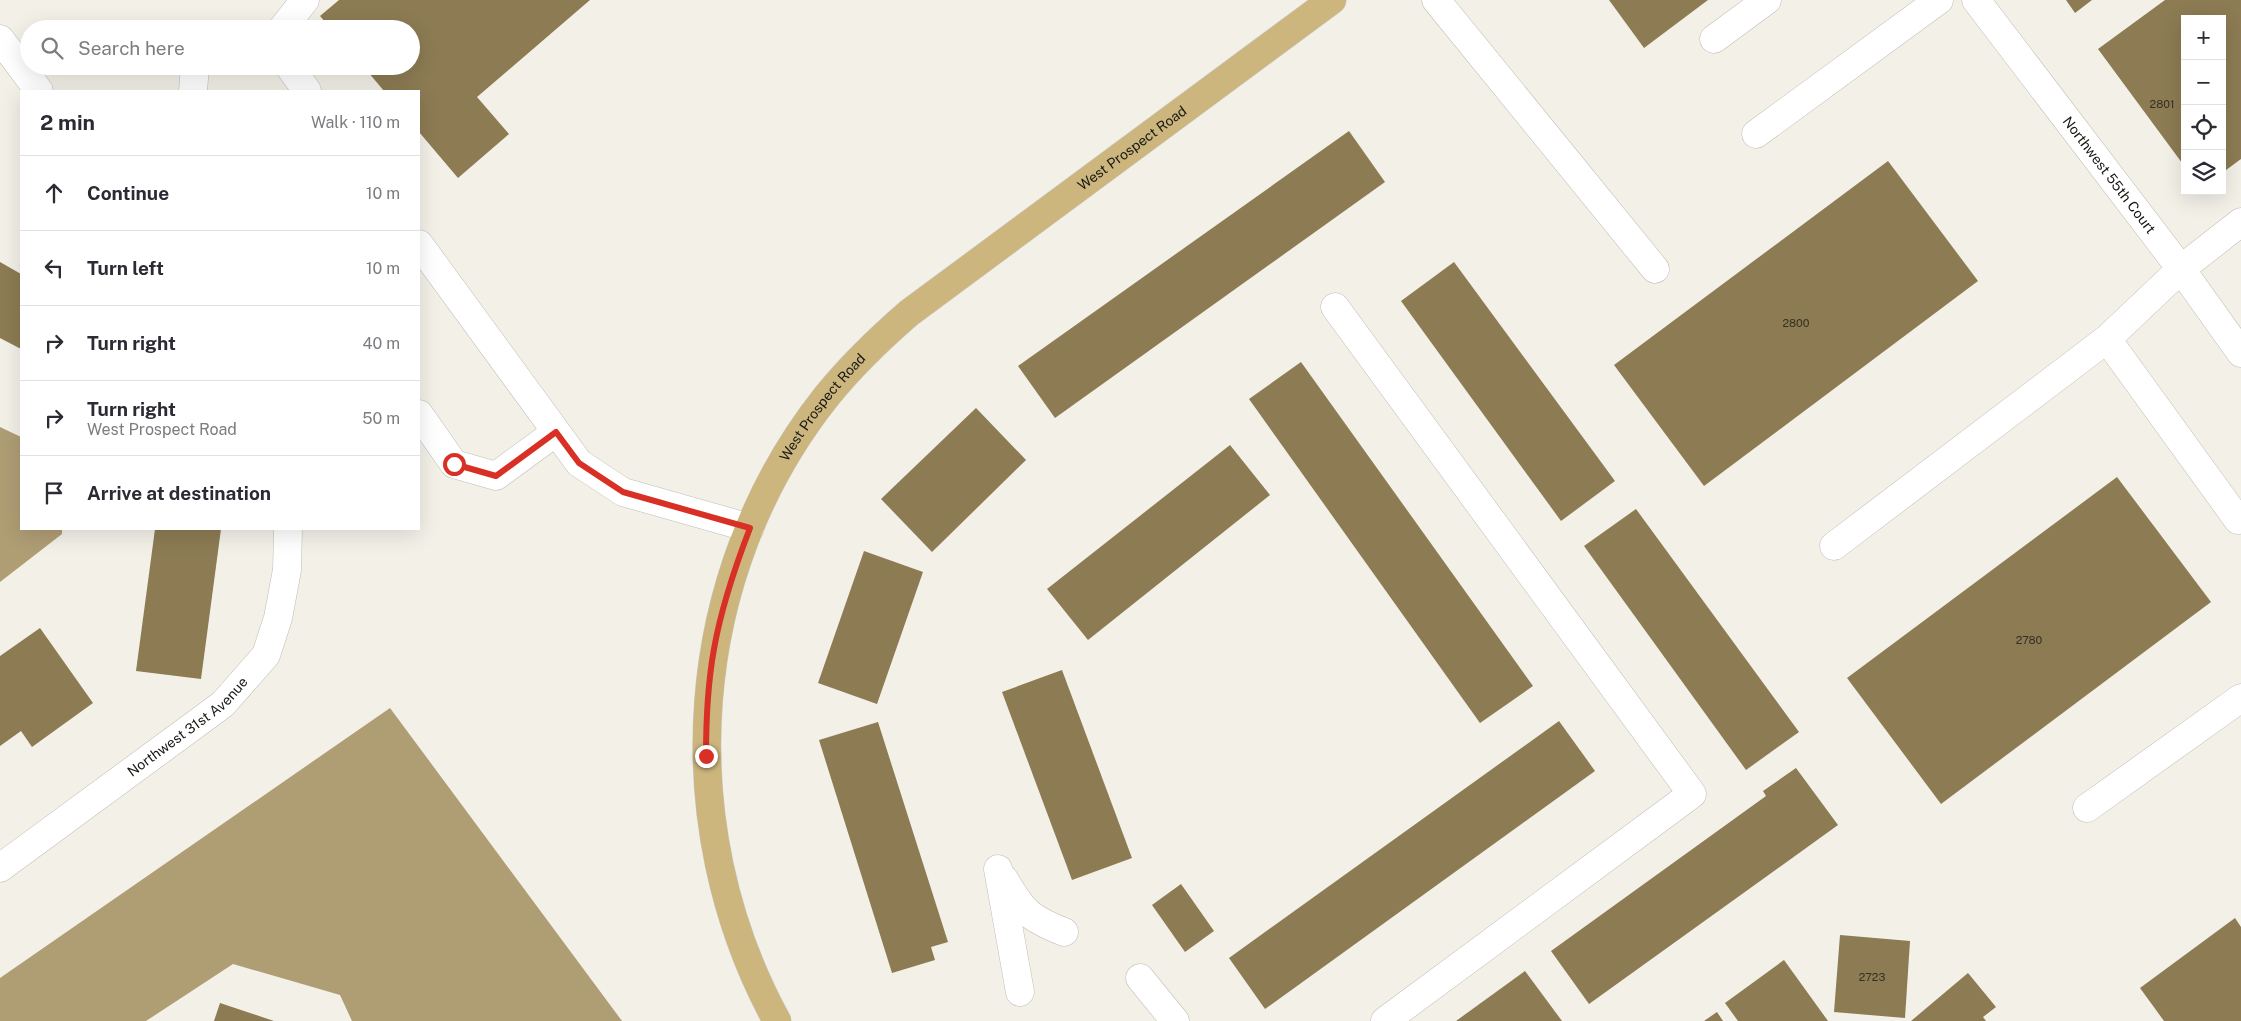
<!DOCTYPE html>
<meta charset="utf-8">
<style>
body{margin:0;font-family:"Public Sans",sans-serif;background:#f2f2f3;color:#2b2b33}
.controls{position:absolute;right:15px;top:15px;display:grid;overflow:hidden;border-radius:0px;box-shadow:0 5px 20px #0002}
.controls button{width:45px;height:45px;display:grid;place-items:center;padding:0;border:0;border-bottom:1px solid #e1e1e2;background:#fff;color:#2b2b33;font:25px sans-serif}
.stop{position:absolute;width:15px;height:15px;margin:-11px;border:4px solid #d93025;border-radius:50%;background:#fff}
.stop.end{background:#d93025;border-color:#fff;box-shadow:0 1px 5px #0008}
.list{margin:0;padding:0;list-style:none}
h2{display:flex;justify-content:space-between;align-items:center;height:65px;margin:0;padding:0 20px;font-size:21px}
h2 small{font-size:16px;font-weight:400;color:#7c7c81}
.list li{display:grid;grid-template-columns:32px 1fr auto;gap:15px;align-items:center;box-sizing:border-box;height:75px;padding:0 20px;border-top:1px solid #e1e1e2}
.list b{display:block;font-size:19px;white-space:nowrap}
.list p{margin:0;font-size:16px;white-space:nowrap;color:#7c7c81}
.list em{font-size:16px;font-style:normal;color:#7c7c81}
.icon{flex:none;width:28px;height:28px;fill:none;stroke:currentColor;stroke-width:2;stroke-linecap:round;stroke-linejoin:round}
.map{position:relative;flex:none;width:2241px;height:1021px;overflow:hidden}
.search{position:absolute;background:#fff;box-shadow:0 5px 20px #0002;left:20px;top:20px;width:400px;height:55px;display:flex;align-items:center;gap:12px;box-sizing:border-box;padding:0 18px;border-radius:28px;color:#7c7c81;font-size:19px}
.panel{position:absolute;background:#fff;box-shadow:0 5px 20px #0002;left:20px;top:90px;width:400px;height:440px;border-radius:0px}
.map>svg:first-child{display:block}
</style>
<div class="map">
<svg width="2241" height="1021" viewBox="0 0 2241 1021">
<rect width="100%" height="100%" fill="#f3f0e8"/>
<g fill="#af9d74">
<path d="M 0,427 L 21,437 L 21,529 L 62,529 L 62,534 L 0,582 Z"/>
<path d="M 390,708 L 622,1021 L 352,1021 L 340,995 L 233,964 L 146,1021 L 0,1021 L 0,978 Z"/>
</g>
<g fill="#8c7b53">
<path d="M 339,0 L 590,0 L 477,97 L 509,134 L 458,178 L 419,132 L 419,91 L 384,91 L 363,66 L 411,66 L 411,29 L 331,29 L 320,16 Z"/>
<path d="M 1609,0 L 1708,0 L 1644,48 Z"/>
<path d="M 2066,0 L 2092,0 L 2075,13 Z"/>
<path d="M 2165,0 L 2241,0 L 2241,159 L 2222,173 L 2222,19 L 2185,19 L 2185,167 L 2098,49 Z"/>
<path d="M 1349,131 L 1385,182 L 1055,418 L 1018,366 Z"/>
<path d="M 1888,161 L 1978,281 L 1704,486 L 1614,365 Z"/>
<path d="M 0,262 L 21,274 L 21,349 L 0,338 Z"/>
<path d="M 1454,262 L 1615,481 L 1561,521 L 1401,301 Z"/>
<path d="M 1301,362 L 1533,686 L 1480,723 L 1249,399 Z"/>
<path d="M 976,408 L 1026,460 L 932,552 L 881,499 Z"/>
<path d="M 1230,445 L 1270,495 L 1088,640 L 1047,589 Z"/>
<path d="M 2117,477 L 2211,602 L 1941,804 L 1847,678 Z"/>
<path d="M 1636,509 L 1799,732 L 1746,770 L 1584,546 Z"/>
<path d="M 155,529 L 221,529 L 201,679 L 136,671 Z"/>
<path d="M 864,551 L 923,572 L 877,704 L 818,683 Z"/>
<path d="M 40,628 L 93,703 L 32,747 L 21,731 L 0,746 L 0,656 Z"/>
<path d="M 1062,670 L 1132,858 L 1072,880 L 1002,692 Z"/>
<path d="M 1559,721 L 1595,771 L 1265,1009 L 1229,958 Z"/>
<path d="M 878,722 L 948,942 L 931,947 L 935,960 L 892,973 L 819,740 Z"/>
<path d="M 1796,768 L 1838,825 L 1589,1004 L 1551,951 L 1766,796 L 1763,791 Z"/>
<path d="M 1181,884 L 1214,931 L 1185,952 L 1152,905 Z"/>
<path d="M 2235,918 L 2241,927 L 2241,1021 L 2164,1021 L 2140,988 Z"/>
<path d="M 1840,935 L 1910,941 L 1905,1018 L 1834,1012 Z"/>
<path d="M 1784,960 L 1828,1021 L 1738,1021 L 1725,1003 Z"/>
<path d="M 1525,971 L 1562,1021 L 1456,1021 Z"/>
<path d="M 1968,973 L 1996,1007 L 1983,1017 L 1986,1021 L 1911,1021 Z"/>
<path d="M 220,1003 L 274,1021 L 214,1021 Z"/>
<path d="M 1717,1012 L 1723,1021 L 1704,1021 Z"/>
</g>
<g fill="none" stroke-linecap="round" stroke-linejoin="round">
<defs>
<g id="minor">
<path d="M 1436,0 L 1655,269"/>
<path id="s1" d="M 1976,0 L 2181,269 L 2241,353"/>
<path d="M 282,29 L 305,0"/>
<path d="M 0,39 L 39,91"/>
<path d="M 1714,39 L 1767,0"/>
<path d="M 289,66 L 307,91"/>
<path d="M 193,91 L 195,66"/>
<path d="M 1756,134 L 1939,0"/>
<path d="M 419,244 L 579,463 L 623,492 L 750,528"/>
<path d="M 1335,307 L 1692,794 L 1385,1021"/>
<path d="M 2107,339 L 2238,520"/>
<path d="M 419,414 L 454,464 L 496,476 L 556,432"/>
<path d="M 1834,546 L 2107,339 L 2181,269 L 2241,222"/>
<path d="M 2087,808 L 2241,698"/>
<path id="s2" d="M 0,868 L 223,704 L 266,655 L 278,618 L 287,570 L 288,529"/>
<path d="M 998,869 L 1020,992"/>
<path d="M 1004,879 C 1023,912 1029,918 1064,932"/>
<path d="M 1140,978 L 1175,1021"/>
</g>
<g id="major">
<path id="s3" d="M 777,1021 C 669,824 686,574 826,397 C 851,366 879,339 909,313 L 1332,0"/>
</g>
</defs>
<use href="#minor" stroke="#c0bdb6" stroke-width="29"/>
<use href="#major" stroke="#cccccb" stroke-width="29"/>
<use href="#minor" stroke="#fff" stroke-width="28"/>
<use href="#major" stroke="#ccb67d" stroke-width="28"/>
</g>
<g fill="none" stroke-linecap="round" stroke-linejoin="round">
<path stroke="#d93025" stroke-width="6" d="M 454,464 L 496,476 L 556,432 L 579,463 L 623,492 L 750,528 C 735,567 721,609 714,649 C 708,682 706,723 706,756"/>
</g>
<g text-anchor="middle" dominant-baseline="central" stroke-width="4" stroke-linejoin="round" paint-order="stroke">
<g font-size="11" fill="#353024">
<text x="2162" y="104">2801</text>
<text x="1796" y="323">2800</text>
<text x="2029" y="640">2780</text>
<text x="1872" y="977">2723</text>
</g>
<g font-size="14" fill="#181714" stroke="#fefdfa">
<text stroke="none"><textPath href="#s3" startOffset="1058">West Prospect Road</textPath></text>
<text stroke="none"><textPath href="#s1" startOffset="220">Northwest 55th Court</textPath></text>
<text stroke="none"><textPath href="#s3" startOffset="652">West Prospect Road</textPath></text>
<text stroke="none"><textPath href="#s2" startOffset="235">Northwest 31st Avenue</textPath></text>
</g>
</g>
</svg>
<div class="controls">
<button>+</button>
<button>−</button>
<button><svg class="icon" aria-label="locate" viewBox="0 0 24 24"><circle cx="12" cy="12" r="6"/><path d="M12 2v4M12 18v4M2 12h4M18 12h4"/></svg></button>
<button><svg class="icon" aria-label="layers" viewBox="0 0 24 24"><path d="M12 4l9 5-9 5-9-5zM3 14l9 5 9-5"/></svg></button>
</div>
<div class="stop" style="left:454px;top:464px"></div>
<div class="stop end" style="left:706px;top:756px"></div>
<div class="search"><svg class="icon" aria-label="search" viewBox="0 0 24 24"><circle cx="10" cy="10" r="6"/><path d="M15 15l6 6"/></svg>Search here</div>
<section class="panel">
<h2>2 min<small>Walk · 110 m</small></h2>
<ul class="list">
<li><svg class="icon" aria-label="ahead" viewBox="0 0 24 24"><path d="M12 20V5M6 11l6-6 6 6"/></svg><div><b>Continue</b></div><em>10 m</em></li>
<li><svg class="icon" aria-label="left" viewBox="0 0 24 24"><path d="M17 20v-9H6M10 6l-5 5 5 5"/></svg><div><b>Turn left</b></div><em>10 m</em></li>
<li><svg class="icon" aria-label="right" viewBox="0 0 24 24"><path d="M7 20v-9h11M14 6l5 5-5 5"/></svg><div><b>Turn right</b></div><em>40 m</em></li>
<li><svg class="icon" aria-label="right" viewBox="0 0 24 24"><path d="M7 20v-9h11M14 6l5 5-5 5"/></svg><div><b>Turn right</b><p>West Prospect Road</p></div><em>50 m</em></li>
<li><svg class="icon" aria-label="arrive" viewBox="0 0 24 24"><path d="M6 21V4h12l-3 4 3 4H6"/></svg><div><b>Arrive at destination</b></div></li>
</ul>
</section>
</div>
